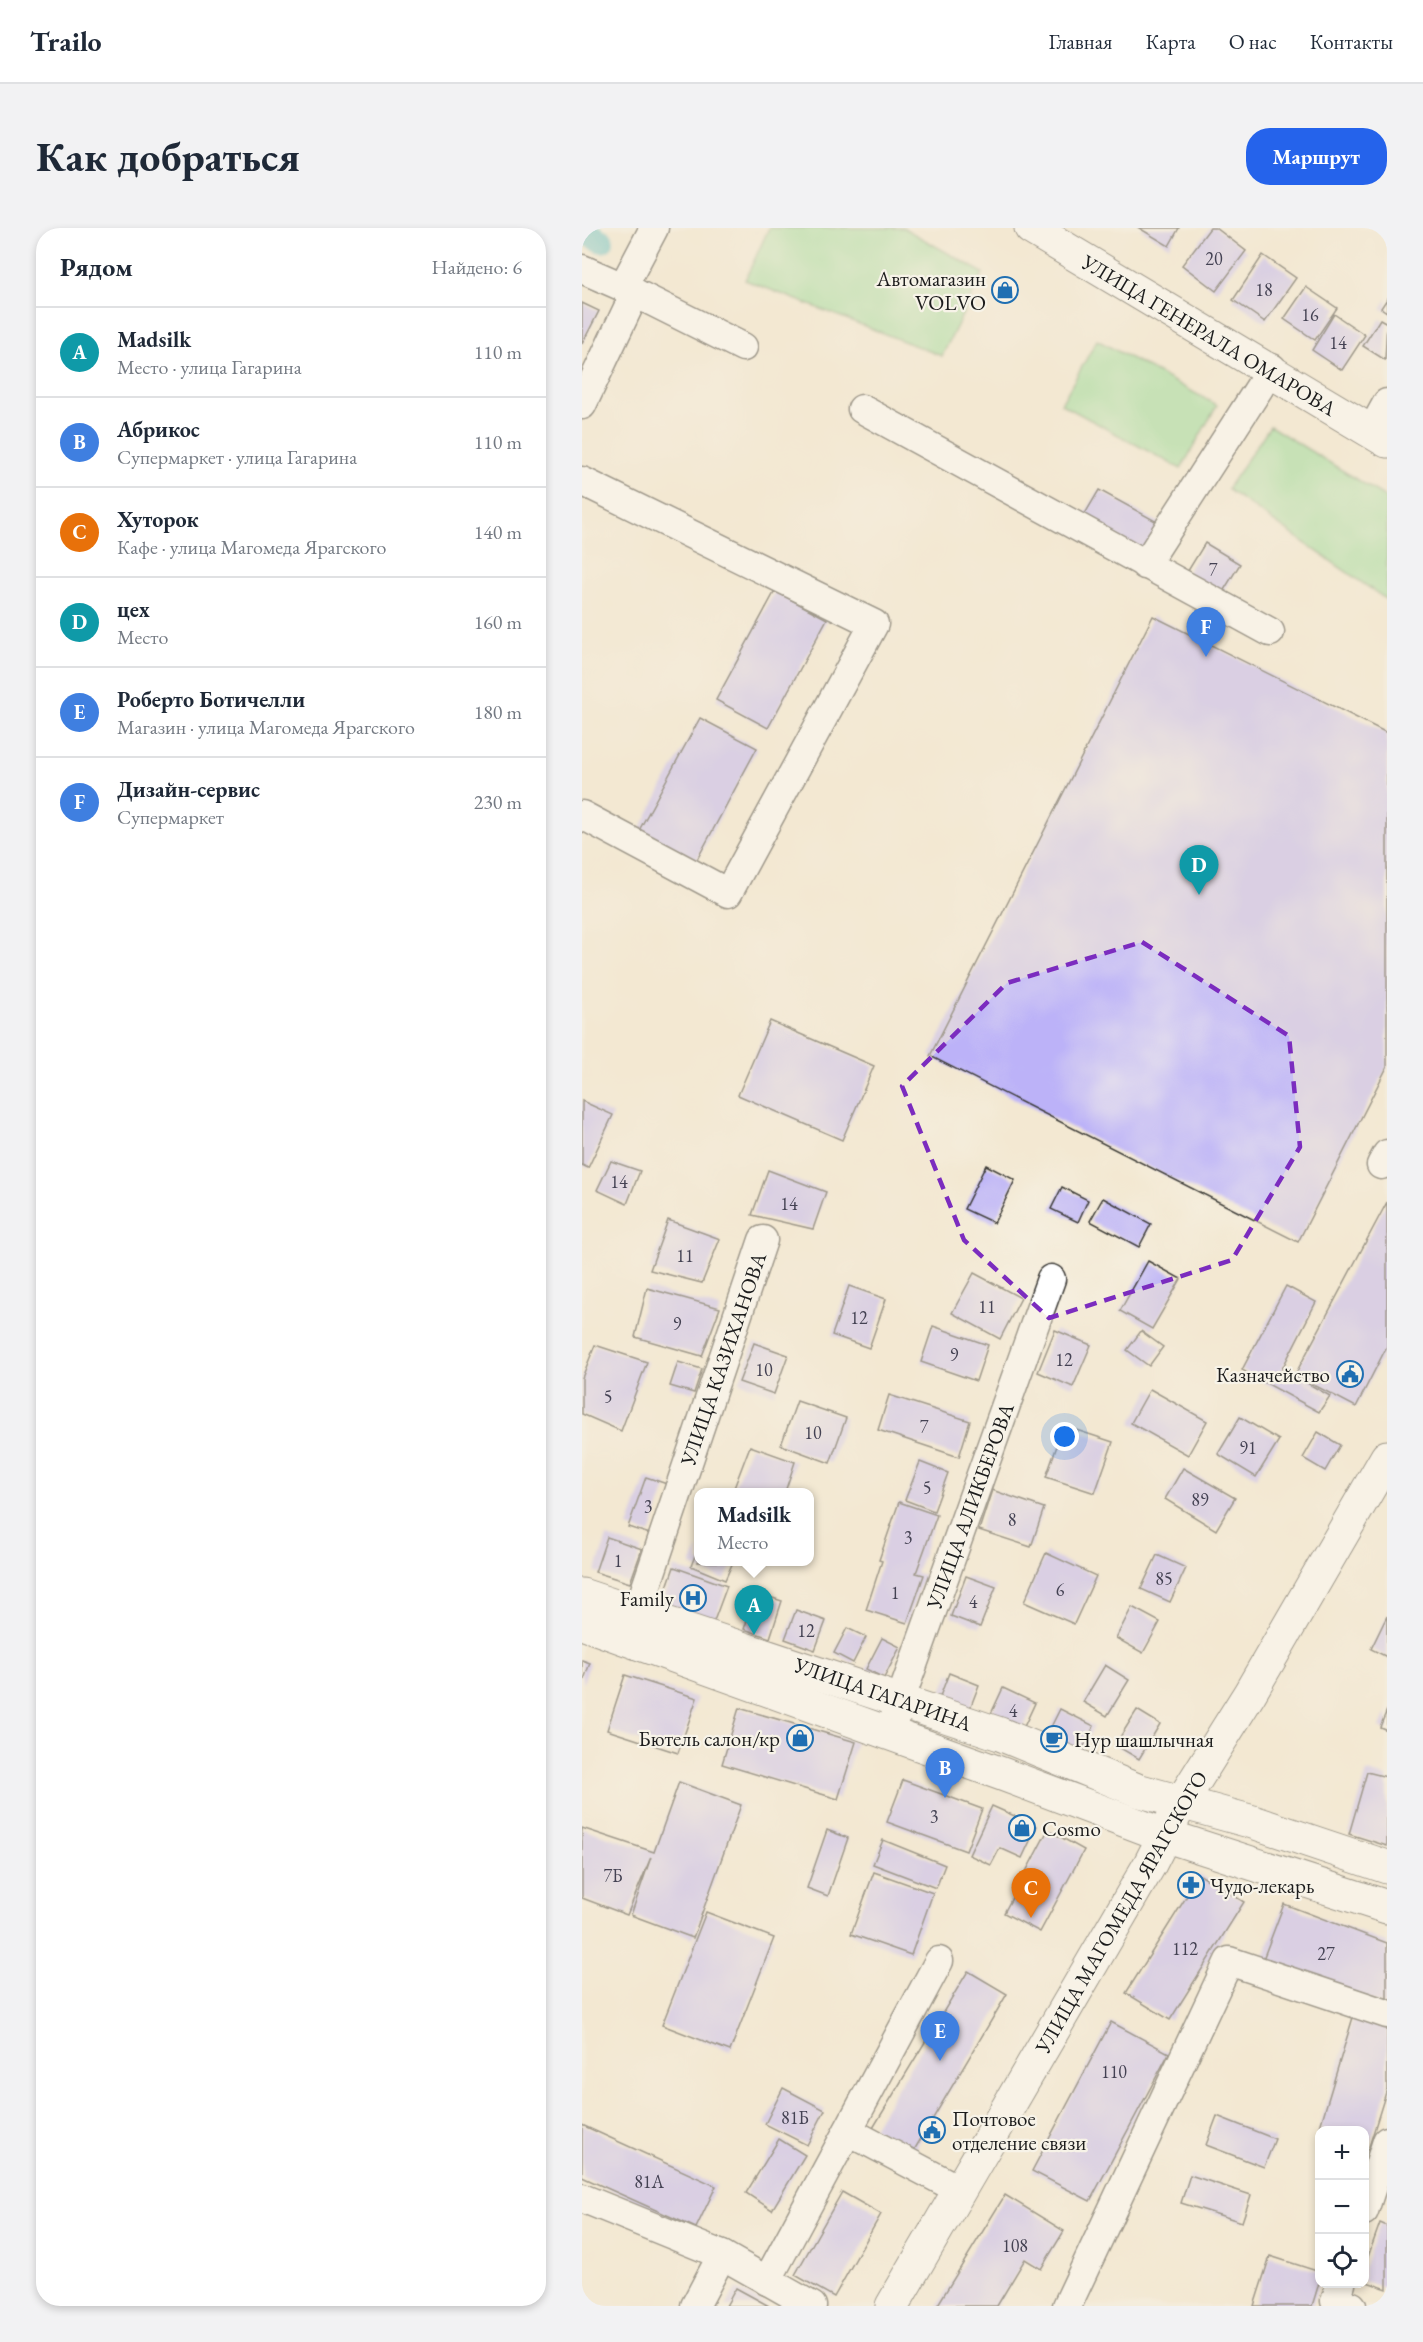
<!DOCTYPE html>
<html lang="ru">
<meta charset="utf-8">
<style>
body{margin:0;font-family:"EB Garamond",serif;background:#f2f2f3;color:#1f2937}
.controls{position:absolute;right:18px;bottom:18px;display:grid;overflow:hidden;border-radius:12px;box-shadow:0 3px 9px #0003}
.controls button{width:54px;height:54px;display:grid;place-items:center;padding:0;border:0;border-bottom:2px solid #e0e1e3;background:#fff;color:#1f2937;font:30px sans-serif}
.you{position:absolute;left:483px;top:1209px;width:21px;height:21px;margin:-15px;border:4px solid #fff;border-radius:50%;background:#1a73e8;box-shadow:0 0 0 9px #1a73e833}
.badge{display:grid;place-items:center;width:39px;height:39px;border-radius:50%;background:#2563eb;color:#fff;font-size:20px;font-weight:700}
.pin{position:absolute;translate:-50% -50px;filter:drop-shadow(0 2px 3px #0008)}
.pin::after{content:'';position:absolute;top:32px;width:21px;height:18px;background:inherit;clip-path:polygon(0 0,100% 0,50% 100%)}
.popup{position:absolute;left:112px;top:1260px;width:120px;height:78px;box-sizing:border-box;display:grid;place-content:center;border-radius:12px;background:#fff;filter:drop-shadow(0 2px 4px #0005);font-size:20px;white-space:nowrap;color:#747a83}
.popup b{font-size:22px;color:#1f2937}
.popup::after{content:'';position:absolute;left:50%;top:100%;margin-left:-12px;border:12px solid transparent;border-top-color:#fff}
.list{margin:0;padding:0;list-style:none}
h2{display:flex;justify-content:space-between;align-items:center;height:78px;margin:0;padding:0 24px;font-size:26px}
h2 small{font-size:20px;font-weight:400;color:#747a83}
.list li{display:grid;grid-template-columns:39px 1fr auto;gap:18px;align-items:center;box-sizing:border-box;height:90px;padding:0 24px;border-top:2px solid #e0e1e3}
.list b{display:block;font-size:22px;white-space:nowrap}
.list p{margin:0;font-size:20px;white-space:nowrap;color:#747a83}
.list em{font-size:20px;font-style:normal;color:#747a83}
.icon{flex:none;width:33px;height:33px;fill:none;stroke:currentColor;stroke-width:2;stroke-linecap:round;stroke-linejoin:round}
.map{position:relative;flex:none;width:805px;height:2078px;overflow:hidden;border-radius:24px}
header{display:flex;align-items:center;gap:36px;box-sizing:border-box;height:84px;padding:0 30px;background:#fff;border-bottom:2px solid #e0e1e3}
header strong{font-size:28px}
nav{display:flex;gap:33px;margin-inline-start:auto;font-size:21px}
.intro{display:flex;align-items:center;justify-content:space-between;box-sizing:border-box;height:144px;padding:0 36px}
h1{margin:0;font-size:42px}
.button{padding:15px 27px;border-radius:24px;background:#2563eb;color:#fff;font-size:21px;font-weight:700}
main{display:flex;gap:36px;padding:0 36px}
aside{flex:1;background:#fff;border-radius:24px;box-shadow:0 3px 9px #0003}
.map>svg:first-child{display:block}
</style>
<header>
<strong>Trailo</strong>
<nav><a>Главная</a><a>Карта</a><a>О нас</a><a>Контакты</a></nav>
</header>
<div class="intro"><h1>Как добраться</h1><a class="button">Маршрут</a></div>
<main>
<aside>
<h2>Рядом<small>Найдено: 6</small></h2>
<ul class="list">
<li><span class="badge" style="background:#0f9aa8">A</span><div><b>Madsilk</b><p>Место · улица Гагарина</p></div><em>110 m</em></li>
<li><span class="badge" style="background:#3f7fe0">B</span><div><b>Абрикос</b><p>Супермаркет · улица Гагарина</p></div><em>110 m</em></li>
<li><span class="badge" style="background:#e8710a">C</span><div><b>Хуторок</b><p>Кафе · улица Магомеда Ярагского</p></div><em>140 m</em></li>
<li><span class="badge" style="background:#0f9aa8">D</span><div><b>цех</b><p>Место</p></div><em>160 m</em></li>
<li><span class="badge" style="background:#3f7fe0">E</span><div><b>Роберто Ботичелли</b><p>Магазин · улица Магомеда Ярагского</p></div><em>180 m</em></li>
<li><span class="badge" style="background:#3f7fe0">F</span><div><b>Дизайн-сервис</b><p>Супермаркет</p></div><em>230 m</em></li>
</ul>
</aside>
<div class="map">
<svg width="805" height="2078" viewBox="0 0 805 2078">
<rect width="100%" height="100%" fill="#f7f3e8"/>
<filter id="ink" filterUnits="userSpaceOnUse"><feTurbulence type="fractalNoise" baseFrequency=".0167" numOctaves="2"/><feDisplacementMap in="SourceGraphic" scale="12" xChannelSelector="R" yChannelSelector="G"/><feConvolveMatrix kernelMatrix="1 2 1 2 8 2 1 2 1" color-interpolation-filters="sRGB"/></filter>
<filter id="wash" filterUnits="userSpaceOnUse"><feTurbulence type="fractalNoise" baseFrequency=".008" numOctaves="4" result="noise"/><feDisplacementMap in="SourceGraphic" scale="24" xChannelSelector="R" yChannelSelector="G"/><feGaussianBlur stdDeviation="1.35" result="paint"/><feColorMatrix in="noise" values="0 0 0 0 0 0 0 0 0 0 0 0 0 0 0 0 0 1.4 0 .05"/><feComposite in="paint" operator="in"/></filter>
<g filter="url(#wash)">
<rect width="100%" height="100%" fill="#f3e8d2"/>
<g fill="#92da94" stroke="#577b58" stroke-width="1.5">
<path d="M 187,0 L 322,0 L 401,45 L 360,128 L 163,52 Z"/>
<path d="M 515,112 L 635,177 L 599,241 L 479,176 Z"/>
<path d="M 688,198 L 805,270 L 805,372 L 645,261 Z"/>
</g>
<g fill="none" stroke-linecap="round" stroke-linejoin="round">
<path stroke="#49b8bf" stroke-width="24" d="M 0,4 L 20,13"/>
</g>
<g id="blocks">
<g fill="#bcb2f8">
<path d="M 557,0 L 597,0 L 587,18 Z"/>
<path d="M 628,0 L 634,0 L 664,23 L 634,63 L 600,37 Z"/>
<path d="M 681,27 L 714,50 L 683,94 L 651,72 Z"/>
<path d="M 724,59 L 755,80 L 733,112 L 702,91 Z"/>
<path d="M 805,71 L 805,84 L 799,80 Z"/>
<path d="M 0,75 L 17,83 L 0,116 Z"/>
<path d="M 752,86 L 783,107 L 760,142 L 730,122 Z"/>
<path d="M 798,91 L 805,95 L 803,132 L 781,118 Z"/>
<path d="M 517,262 L 577,295 L 561,325 L 500,291 Z"/>
<path d="M 623,315 L 658,336 L 639,367 L 604,346 Z"/>
<path d="M 193,363 L 245,391 L 186,500 L 134,472 Z"/>
<path d="M 571,388 L 805,505 L 805,839 L 716,1014 L 348,828 Z"/>
<path d="M 118,490 L 175,520 L 111,639 L 54,608 Z"/>
<path d="M 188,793 L 292,838 L 260,912 L 156,867 Z"/>
<path d="M 0,873 L 31,887 L 6,940 L 0,937 Z"/>
<path d="M 29,933 L 58,943 L 45,976 L 15,962 Z"/>
<path d="M 404,937 L 433,952 L 412,995 L 382,981 Z"/>
<path d="M 186,942 L 244,964 L 231,1001 L 170,987 Z"/>
<path d="M 480,959 L 506,972 L 496,994 L 469,981 Z"/>
<path d="M 521,970 L 569,996 L 557,1019 L 508,993 Z"/>
<path d="M 805,974 L 805,1118 L 774,1179 L 713,1147 Z"/>
<path d="M 86,992 L 138,1011 L 120,1055 L 68,1042 Z"/>
<path d="M 566,1033 L 599,1051 L 570,1101 L 538,1083 Z"/>
<path d="M 392,1045 L 439,1070 L 418,1111 L 370,1085 Z"/>
<path d="M 267,1058 L 304,1071 L 287,1120 L 250,1107 Z"/>
<path d="M 704,1058 L 734,1074 L 700,1141 L 748,1168 L 737,1184 L 660,1142 Z"/>
<path d="M 65,1060 L 138,1080 L 120,1128 L 53,1109 Z"/>
<path d="M 351,1098 L 406,1117 L 394,1153 L 339,1134 Z"/>
<path d="M 473,1102 L 509,1117 L 491,1159 L 456,1144 Z"/>
<path d="M 559,1103 L 581,1119 L 567,1138 L 545,1122 Z"/>
<path d="M 172,1115 L 206,1127 L 192,1166 L 157,1154 Z"/>
<path d="M 13,1117 L 65,1134 L 39,1203 L 0,1186 L 0,1150 Z"/>
<path d="M 96,1134 L 120,1141 L 112,1165 L 88,1158 Z"/>
<path d="M 568,1161 L 625,1193 L 606,1227 L 549,1195 Z"/>
<path d="M 307,1167 L 388,1193 L 377,1229 L 296,1202 Z"/>
<path d="M 215,1173 L 264,1190 L 248,1235 L 199,1217 Z"/>
<path d="M 658,1189 L 697,1212 L 674,1249 L 636,1226 Z"/>
<path d="M 482,1198 L 531,1214 L 513,1265 L 464,1249 Z"/>
<path d="M 736,1204 L 758,1217 L 743,1243 L 721,1230 Z"/>
<path d="M 168,1218 L 213,1234 L 203,1264 L 165,1264 L 152,1260 Z"/>
<path d="M 338,1234 L 366,1245 L 352,1283 L 323,1272 Z"/>
<path d="M 601,1240 L 653,1270 L 634,1302 L 583,1271 Z"/>
<path d="M 64,1249 L 85,1256 L 68,1306 L 46,1299 Z"/>
<path d="M 410,1262 L 462,1280 L 449,1319 L 397,1302 Z"/>
<path d="M 317,1274 L 355,1287 L 334,1345 L 342,1347 L 325,1395 L 284,1382 L 300,1333 L 297,1332 Z"/>
<path d="M 25,1309 L 60,1321 L 48,1355 L 13,1344 Z"/>
<path d="M 116,1320 L 116,1334 L 151,1334 L 143,1352 L 109,1338 Z"/>
<path d="M 464,1325 L 514,1348 L 492,1396 L 442,1374 Z"/>
<path d="M 575,1327 L 604,1340 L 588,1374 L 559,1361 Z"/>
<path d="M 92,1339 L 145,1358 L 129,1401 L 77,1382 Z"/>
<path d="M 384,1348 L 414,1359 L 398,1399 L 369,1388 Z"/>
<path d="M 175,1365 L 200,1373 L 188,1410 L 162,1401 Z"/>
<path d="M 550,1379 L 578,1394 L 561,1425 L 534,1410 Z"/>
<path d="M 214,1382 L 244,1393 L 233,1422 L 203,1411 Z"/>
<path d="M 805,1388 L 805,1429 L 789,1421 Z"/>
<path d="M 265,1400 L 284,1409 L 271,1435 L 252,1425 Z"/>
<path d="M 300,1410 L 318,1419 L 302,1450 L 284,1441 Z"/>
<path d="M 0,1432 L 8,1435 L 0,1457 Z"/>
<path d="M 523,1437 L 547,1452 L 525,1488 L 501,1474 Z"/>
<path d="M 367,1445 L 397,1457 L 385,1488 L 355,1476 Z"/>
<path d="M 43,1447 L 115,1470 L 96,1525 L 25,1502 Z"/>
<path d="M 421,1460 L 453,1475 L 440,1503 L 408,1488 Z"/>
<path d="M 157,1480 L 274,1514 L 256,1571 L 140,1536 Z"/>
<path d="M 478,1481 L 512,1498 L 498,1526 L 464,1509 Z"/>
<path d="M 555,1482 L 578,1496 L 557,1531 L 533,1517 Z"/>
<path d="M 805,1482 L 805,1502 L 798,1499 Z"/>
<path d="M 785,1544 L 805,1549 L 805,1618 L 767,1606 Z"/>
<path d="M 321,1552 L 400,1581 L 384,1623 L 305,1594 Z"/>
<path d="M 97,1554 L 159,1577 L 111,1710 L 49,1687 L 69,1629 L 45,1687 L 0,1670 L 0,1600 L 72,1624 Z"/>
<path d="M 410,1578 L 455,1598 L 440,1630 L 418,1620 L 409,1637 L 387,1627 Z"/>
<path d="M 245,1602 L 266,1610 L 246,1668 L 225,1660 Z"/>
<path d="M 466,1602 L 502,1622 L 458,1704 L 422,1685 Z"/>
<path d="M 301,1612 L 363,1637 L 354,1660 L 291,1636 Z"/>
<path d="M 292,1644 L 351,1665 L 329,1727 L 269,1706 Z"/>
<path d="M 618,1647 L 662,1674 L 588,1792 L 544,1765 Z"/>
<path d="M 702,1676 L 805,1715 L 805,1770 L 802,1777 L 680,1734 Z"/>
<path d="M 124,1684 L 192,1710 L 148,1823 L 80,1797 Z"/>
<path d="M 386,1743 L 425,1766 L 331,1924 L 291,1900 Z"/>
<path d="M 772,1786 L 805,1796 L 805,1861 L 786,1922 L 782,1921 L 782,1902 L 737,1902 Z"/>
<path d="M 529,1794 L 587,1825 L 508,1973 L 450,1943 Z"/>
<path d="M 201,1860 L 243,1882 L 225,1917 L 183,1896 Z"/>
<path d="M 635,1888 L 693,1911 L 682,1939 L 624,1917 Z"/>
<path d="M 0,1897 L 134,1958 L 114,2000 L 0,1949 Z"/>
<path d="M 197,1911 L 223,1927 L 190,1982 L 164,1965 Z"/>
<path d="M 608,1947 L 669,1967 L 660,1994 L 599,1975 Z"/>
<path d="M 260,1964 L 299,1986 L 252,2069 L 213,2047 Z"/>
<path d="M 423,1967 L 482,2003 L 459,2041 L 443,2031 L 415,2078 L 355,2078 Z"/>
<path d="M 798,1995 L 805,1998 L 805,2061 L 782,2053 L 782,2040 Z"/>
<path d="M 688,2028 L 738,2044 L 738,2052 L 730,2078 L 672,2078 Z"/>
<path d="M 154,2060 L 187,2078 L 144,2078 Z"/>
</g>
</g>
</g>
<g filter="url(#ink)">
<use href="#blocks" fill-opacity="0" stroke="#3c3b37" stroke-width="1.5"/>
<g fill="none" stroke-linecap="round" stroke-linejoin="round">
<defs>
<g id="minor">
<path d="M 0,41 L 41,59 L 72,0"/>
<path d="M 41,59 L 161,119"/>
<path d="M 0,177 L 53,65"/>
<path d="M 280,181 L 688,404"/>
<path d="M 789,204 L 805,175"/>
<path d="M 0,253 L 292,396 L 146,665 L 0,587"/>
<path d="M 563,337 L 690,140"/>
<path d="M 799,937 L 805,926"/>
<path d="M 55,1386 L 181,1012"/>
<path d="M 308,1505 L 318,1473 L 469,1051"/>
<path d="M 266,1903 L 378,1962"/>
<path d="M 0,1970 L 140,2027 L 113,2078"/>
<path d="M 782,1983 L 805,1913"/>
<path d="M 140,2027 L 230,2078"/>
<path d="M 185,2053 L 357,1733"/>
<path d="M 759,2056 L 753,2073 L 770,2078"/>
<path d="M 485,2078 L 647,1733 L 805,1786"/>
</g>
<g id="major">
<path d="M 449,0 L 805,213"/>
<path d="M 0,1367 L 418,1506 L 555,1562 L 671,1594 L 805,1639"/>
<path d="M 0,1395 L 420,1546 L 582,1607 L 805,1679"/>
<path d="M 310,2078 L 568,1636 L 599,1575 L 668,1465 L 805,1229"/>
</g>
</defs>
<use href="#minor" stroke="#3c3b37" stroke-width="31"/>
<use href="#major" stroke="#3c3b37" stroke-width="35"/>
<use href="#minor" stroke="#fff" stroke-width="28"/>
<use href="#major" stroke="#fff" stroke-width="33"/>
</g>
</g>
<path d="M0 0H805V2078H0ZM 560,714 L 707,808 L 718,919 L 650,1032 L 467,1090 L 382,1012 L 320,858 L 425,755 Z" fill="#f3e8d2" fill-opacity=".55" fill-rule="evenodd"/>
<path fill="none" stroke="#7b2cbf" stroke-width="4.5" stroke-dasharray="12 8" stroke-linejoin="round" d="M 560,714 L 707,808 L 718,919 L 650,1032 L 467,1090 L 382,1012 L 320,858 L 425,755 Z"/>
<defs>
<symbol id="shop-ring" viewBox="-11 -11 22 22"><circle r="9.5" fill="#f7f3e8" stroke="#1f6fb2" stroke-width="1.5"/><path d="M-5-2.5h2.3a2.7 3.5 0 0 1 5.4 0H5L5.5 6h-11ZM-1.5-2.5h3a1.5 2.3 0 0 0-3 0Z" fill="#1f6fb2"/></symbol>
<symbol id="civic-ring" viewBox="-11 -11 22 22"><circle r="9.5" fill="#f7f3e8" stroke="#1f6fb2" stroke-width="1.5"/><path d="M-.6-6.5H3V-4.5H.6V-3L4-1V1h2V6H-6V1h2V-1L-.6-3ZM-1.2 2.5V6h2.4V2.5Z" fill="#1f6fb2"/></symbol>
<symbol id="hospital-ring" viewBox="-11 -11 22 22"><circle r="9.5" fill="#f7f3e8" stroke="#1f6fb2" stroke-width="1.5"/><path d="M-5-5h3v3.5h4V-5h3V5h-3V1.5h-4V5h-3Z" fill="#1f6fb2"/></symbol>
<symbol id="cafe-ring" viewBox="-11 -11 22 22"><circle r="9.5" fill="#f7f3e8" stroke="#1f6fb2" stroke-width="1.5"/><path d="M-5.5-4.5H6V0H3Q3 3.5 0 3.5H-2.5Q-5.5 3.5-5.5 0ZM3-3.2v2h1.7v-2ZM-6 4.5H4V6H-6Z" fill="#1f6fb2"/></symbol>
<symbol id="pharmacy-ring" viewBox="-11 -11 22 22"><circle r="9.5" fill="#f7f3e8" stroke="#1f6fb2" stroke-width="1.5"/><path d="M-2-6h4v4h4v4h-4v4h-4v-4h-4v-4h4Z" fill="#1f6fb2"/></symbol>
</defs>
<g fill-rule="evenodd">
<use href="#shop-ring" x="408" y="47" width="30" height="30"/>
<use href="#civic-ring" x="753" y="1131" width="30" height="30"/>
<use href="#hospital-ring" x="96" y="1355" width="30" height="30"/>
<use href="#shop-ring" x="203" y="1495" width="30" height="30"/>
<use href="#cafe-ring" x="457" y="1496" width="30" height="30"/>
<use href="#shop-ring" x="425" y="1585" width="30" height="30"/>
<use href="#pharmacy-ring" x="594" y="1642" width="30" height="30"/>
<use href="#civic-ring" x="335" y="1887" width="30" height="30"/>
</g>
<g text-anchor="middle" dominant-baseline="central" stroke-width="4.5" stroke-linejoin="round" paint-order="stroke">
<g font-size="18" fill="#444253">
<text x="632" y="30">20</text>
<text x="682" y="61">18</text>
<text x="728" y="86">16</text>
<text x="756" y="114">14</text>
<text x="631" y="341">7</text>
<text x="37" y="953">14</text>
<text x="207" y="975">14</text>
<text x="103" y="1027">11</text>
<text x="405" y="1078">11</text>
<text x="277" y="1089">12</text>
<text x="95" y="1095">9</text>
<text x="372" y="1126">9</text>
<text x="482" y="1131">12</text>
<text x="182" y="1141">10</text>
<text x="26" y="1168">5</text>
<text x="342" y="1198">7</text>
<text x="231" y="1204">10</text>
<text x="666" y="1219">91</text>
<text x="345" y="1259">5</text>
<text x="618" y="1271">89</text>
<text x="66" y="1278">3</text>
<text x="430" y="1291">8</text>
<text x="326" y="1309">3</text>
<text x="36" y="1332">1</text>
<text x="582" y="1350">85</text>
<text x="478" y="1361">6</text>
<text x="313" y="1364">1</text>
<text x="391" y="1373">4</text>
<text x="224" y="1402">12</text>
<text x="431" y="1482">4</text>
<text x="352" y="1588">3</text>
<text x="31" y="1647">7Б</text>
<text x="603" y="1720">112</text>
<text x="744" y="1725">27</text>
<text x="532" y="1843">110</text>
<text x="213" y="1889">81Б</text>
<text x="67" y="1953">81А</text>
<text x="433" y="2017">108</text>
</g>
<g font-size="21" fill="#1c1c1c" stroke="#f7f3e8" text-anchor="end">
<text x="404" y="50">Автомагазин<tspan x="404" dy="24">VOLVO</tspan></text>
<text x="748" y="1146">Казначейство</text>
<text x="92" y="1370">Family</text>
<text x="198" y="1510">Бютель салон/кр</text>
<text x="492" y="1511" text-anchor="start">Нур шашлычная</text>
<text x="460" y="1600" text-anchor="start">Cosmo</text>
<text x="628" y="1657" text-anchor="start">Чудо-лекарь</text>
<text x="370" y="1890" text-anchor="start">Почтовое<tspan x="370" dy="24">отделение связи</tspan></text>
</g>
<g font-size="21" fill="#1c1c1c" stroke="#f7f3e8">
<text transform="translate(627 107) rotate(31)">УЛИЦА ГЕНЕРАЛА ОМАРОВА</text>
<text transform="translate(141 1131) rotate(-71)">УЛИЦА КАЗИХАНОВА</text>
<text transform="translate(388 1278) rotate(-70)">УЛИЦА АЛИКБЕРОВА</text>
<text transform="translate(301 1466) rotate(19)">УЛИЦА ГАГАРИНА</text>
<text transform="translate(539 1684) rotate(-60)">УЛИЦА МАГОМЕДА ЯРАГСКОГО</text>
</g>
</g>
</svg>
<div class="controls">
<button>+</button>
<button>−</button>
<button><svg class="icon" aria-label="locate" viewBox="0 0 24 24"><circle cx="12" cy="12" r="6"/><path d="M12 2v4M12 18v4M2 12h4M18 12h4"/></svg></button>
</div>
<div class="you"></div>
<div class="pin badge" style="left:172px;top:1407px;background:#0f9aa8">A</div>
<div class="popup"><b>Madsilk</b>Место</div>
<div class="pin badge" style="left:363px;top:1570px;background:#3f7fe0">B</div>
<div class="pin badge" style="left:449px;top:1690px;background:#e8710a">C</div>
<div class="pin badge" style="left:617px;top:667px;background:#0f9aa8">D</div>
<div class="pin badge" style="left:358px;top:1833px;background:#3f7fe0">E</div>
<div class="pin badge" style="left:624px;top:429px;background:#3f7fe0">F</div>
</div>
</main>
